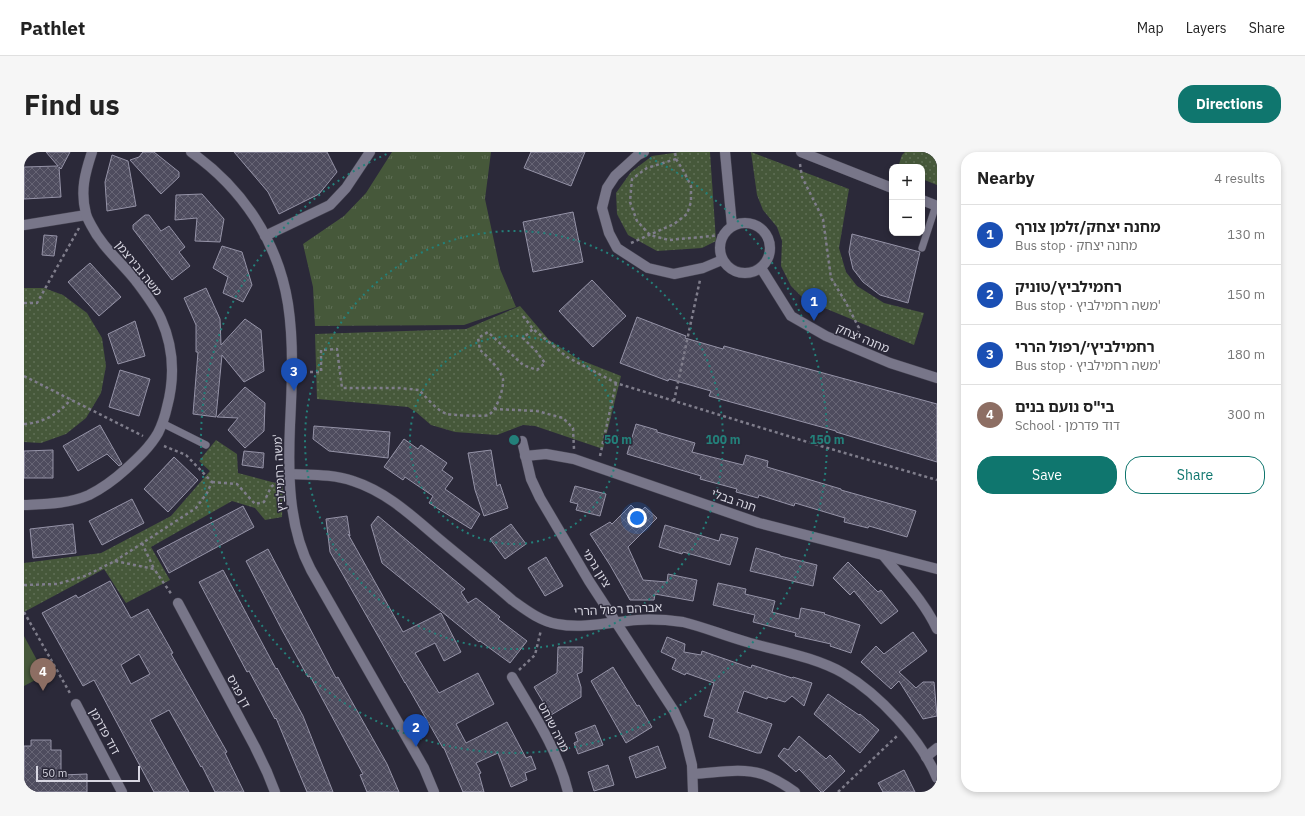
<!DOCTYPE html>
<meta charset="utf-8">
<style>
body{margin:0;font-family:"IBM Plex Sans","Noto Sans Hebrew",sans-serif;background:#f6f6f6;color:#222}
.controls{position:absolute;right:12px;top:12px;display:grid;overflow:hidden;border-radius:8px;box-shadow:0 2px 6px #0003}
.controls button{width:36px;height:36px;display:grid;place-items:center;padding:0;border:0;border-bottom:1px solid #e0e0e0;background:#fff;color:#222;font:20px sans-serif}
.scale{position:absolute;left:12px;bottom:10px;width:104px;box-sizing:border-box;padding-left:4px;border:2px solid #d7d6e1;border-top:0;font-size:11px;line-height:14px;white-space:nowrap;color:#d7d6e1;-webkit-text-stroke:3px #2b2939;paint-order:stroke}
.you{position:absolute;left:613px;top:366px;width:14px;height:14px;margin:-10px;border:3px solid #fff;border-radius:50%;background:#1a73e8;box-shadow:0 0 0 6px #1a73e833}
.badge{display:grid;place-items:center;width:26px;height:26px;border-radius:50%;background:#0f766e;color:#fff;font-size:13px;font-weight:700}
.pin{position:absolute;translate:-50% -33px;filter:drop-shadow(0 1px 2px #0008)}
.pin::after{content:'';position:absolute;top:21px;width:14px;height:12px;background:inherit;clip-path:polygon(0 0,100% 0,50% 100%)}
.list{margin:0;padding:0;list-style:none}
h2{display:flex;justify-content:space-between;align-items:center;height:52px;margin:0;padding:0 16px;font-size:17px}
h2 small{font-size:13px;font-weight:400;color:#767676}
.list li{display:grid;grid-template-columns:26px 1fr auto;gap:12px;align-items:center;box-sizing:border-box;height:60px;padding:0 16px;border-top:1px solid #e0e0e0}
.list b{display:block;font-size:15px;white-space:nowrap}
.list p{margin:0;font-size:13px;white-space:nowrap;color:#767676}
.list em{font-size:13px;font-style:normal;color:#767676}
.actions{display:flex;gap:8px;padding:12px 16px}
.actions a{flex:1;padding:9px 0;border:1px solid #0f766e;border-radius:16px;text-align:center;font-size:14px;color:#0f766e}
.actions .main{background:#0f766e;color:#fff}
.map{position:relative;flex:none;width:913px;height:640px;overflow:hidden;border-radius:16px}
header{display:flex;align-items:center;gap:24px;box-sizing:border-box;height:56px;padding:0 20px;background:#fff;border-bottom:1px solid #e0e0e0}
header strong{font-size:19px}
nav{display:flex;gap:22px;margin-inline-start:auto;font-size:14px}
.intro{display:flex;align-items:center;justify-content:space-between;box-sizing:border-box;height:96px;padding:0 24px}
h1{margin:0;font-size:28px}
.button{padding:10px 18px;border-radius:16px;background:#0f766e;color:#fff;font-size:14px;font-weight:700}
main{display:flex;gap:24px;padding:0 24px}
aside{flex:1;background:#fff;border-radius:16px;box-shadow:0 2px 6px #0003}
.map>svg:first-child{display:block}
</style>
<header>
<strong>Pathlet</strong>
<nav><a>Map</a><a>Layers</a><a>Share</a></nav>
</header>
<div class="intro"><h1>Find us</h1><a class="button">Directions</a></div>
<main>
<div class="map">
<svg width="913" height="640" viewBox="0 0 913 640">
<defs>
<pattern id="grass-tufts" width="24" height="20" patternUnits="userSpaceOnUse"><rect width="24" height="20" fill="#46583a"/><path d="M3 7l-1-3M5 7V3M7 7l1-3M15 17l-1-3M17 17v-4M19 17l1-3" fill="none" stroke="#606f56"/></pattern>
<pattern id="park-dots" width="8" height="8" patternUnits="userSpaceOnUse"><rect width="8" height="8" fill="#46583a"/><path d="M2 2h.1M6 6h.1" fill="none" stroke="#606f56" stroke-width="1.8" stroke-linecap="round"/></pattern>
<pattern id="building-cross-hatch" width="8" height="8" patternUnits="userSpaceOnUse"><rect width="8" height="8" fill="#4e4c5e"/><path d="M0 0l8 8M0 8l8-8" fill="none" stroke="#676575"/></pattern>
</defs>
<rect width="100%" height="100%" fill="#2b2939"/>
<path fill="url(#grass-tufts)" d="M 368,0 L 467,0 L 461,47 L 476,117 L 492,155 L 440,173 L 291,174 L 289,135 L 279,92 L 320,64 L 342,41 Z"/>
<g fill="url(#park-dots)">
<path d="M 656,0 L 686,0 L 692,89 L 678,96 L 633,99 L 604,83 L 593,62 L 592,41 L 607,20 L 628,4 Z"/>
<path d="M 727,0 L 825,37 L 815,96 L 822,120 L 833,134 L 860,151 L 900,161 L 890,193 L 781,148 L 767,134 L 757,114 L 758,89 L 753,75 L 739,58 L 733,43 Z"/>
<path d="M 881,0 L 909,0 L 913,2 L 913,33 L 898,27 L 898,15 L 874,15 L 878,3 Z"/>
<path d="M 0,136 L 20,136 L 39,143 L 63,161 L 78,186 L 82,214 L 77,241 L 62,266 L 42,282 L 17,291 L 0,290 Z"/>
<path d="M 496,154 L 525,188 L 554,207 L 597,224 L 579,297 L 511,274 L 499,273 L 473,283 L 431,280 L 407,273 L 392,260 L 384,255 L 293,247 L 291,182 L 442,177 Z"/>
<path d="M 192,288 L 213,302 L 214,321 L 259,333 L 258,365 L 241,368 L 231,356 L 208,349 L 127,395 L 146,428 L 102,451 L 80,417 L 0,460 L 0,411 L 77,401 L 147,364 L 186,319 L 175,309 Z"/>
</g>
<path fill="#46583a" d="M 0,484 L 21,523 L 0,534 Z"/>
<g fill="url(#building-cross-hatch)" stroke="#9593a7" fill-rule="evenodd">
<path d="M 22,0 L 46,0 L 37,17 L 35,15 L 37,45 L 0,47 L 0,15 L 34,14 Z"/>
<path d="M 119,0 L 130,0 L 155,20 L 155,25 L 137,42 L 106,8 L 115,5 Z"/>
<path d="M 210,0 L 303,0 L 313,20 L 295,42 L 255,62 L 244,40 Z"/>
<path d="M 507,0 L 561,0 L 547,34 L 500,16 Z"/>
<path d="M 88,3 L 104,9 L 112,54 L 83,59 L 81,30 Z"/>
<path d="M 178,42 L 200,67 L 196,90 L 171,89 L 173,66 L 151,68 L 152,43 Z"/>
<path d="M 549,60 L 559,110 L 509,120 L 499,70 Z"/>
<path d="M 121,63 L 125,63 L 137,79 L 145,74 L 161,95 L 155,100 L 166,114 L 148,128 L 109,77 L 109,73 Z"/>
<path d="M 828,82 L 896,100 L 884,151 L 856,143 L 839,130 L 829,117 L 825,100 Z"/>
<path d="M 20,83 L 33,84 L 30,104 L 18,103 Z"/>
<path d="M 198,94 L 218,100 L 228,133 L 219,150 L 199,141 L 204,125 L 189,116 Z"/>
<path d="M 66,111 L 97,145 L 75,164 L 44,130 Z"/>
<path d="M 568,128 L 602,164 L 569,195 L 535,159 Z"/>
<path d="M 182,136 L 196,167 L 197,193 L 221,167 L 237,178 L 240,219 L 220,230 L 198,203 L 192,265 L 169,262 L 174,200 L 172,200 L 172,173 L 160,146 Z"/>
<path d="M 613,165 L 662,184 L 661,186 L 699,197 L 700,194 L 913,252 L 913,310 L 812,280 L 812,279 L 685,244 L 687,239 L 645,227 L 644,229 L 596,211 Z"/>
<path d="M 111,169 L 121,204 L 94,212 L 84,182 Z"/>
<path d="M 96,218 L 126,227 L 115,264 L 85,255 Z"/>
<path d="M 221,235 L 241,251 L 240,279 L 221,296 L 204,278 L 214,266 L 193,265 Z"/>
<path d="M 612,272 L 633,278 L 633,280 L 671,291 L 668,300 L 719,313 L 722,303 L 744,309 L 743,315 L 817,337 L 817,338 L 892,359 L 883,385 L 845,374 L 844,376 L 820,370 L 821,366 L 771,351 L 770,354 L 735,343 L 734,346 L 712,340 L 713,337 L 676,327 L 677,324 L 603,302 Z"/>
<path d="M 76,273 L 98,312 L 95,314 L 83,302 L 54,319 L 39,294 Z"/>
<path d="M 290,274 L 366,280 L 364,306 L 305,299 L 289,287 Z"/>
<path d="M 380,287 L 394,297 L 397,293 L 423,311 L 418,318 L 429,326 L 421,337 L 456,362 L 447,377 L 405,351 L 409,344 L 381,325 L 379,328 L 360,315 Z"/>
<path d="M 29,298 L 29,326 L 0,326 L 0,299 Z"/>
<path d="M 467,298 L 473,334 L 476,332 L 484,356 L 460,364 L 451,338 L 444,301 Z"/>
<path d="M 220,299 L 240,301 L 239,316 L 218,313 Z"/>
<path d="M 150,305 L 174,328 L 144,360 L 120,337 Z"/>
<path d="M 551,334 L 582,342 L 576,364 L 552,358 L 554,352 L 546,350 Z"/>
<path d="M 108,347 L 120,371 L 78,393 L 65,369 Z"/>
<path d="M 607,353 L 615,361 L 621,355 L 633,366 L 604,395 L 619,428 L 643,430 L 644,422 L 673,428 L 669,449 L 631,442 L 630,448 L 606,448 L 586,413 L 566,382 L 586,370 L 588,372 Z"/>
<path d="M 219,354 L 230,375 L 145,421 L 133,399 Z"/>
<path d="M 323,364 L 326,384 L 324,382 L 379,480 L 417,461 L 437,500 L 420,509 L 411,491 L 391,501 L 415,541 L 454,521 L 470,552 L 432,572 L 442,591 L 483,570 L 502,606 L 507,604 L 512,617 L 501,621 L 503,628 L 487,635 L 474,601 L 452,611 L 457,621 L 455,622 L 460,640 L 439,640 L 420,596 L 419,596 L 381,530 L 381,531 L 306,400 L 302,367 Z"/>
<path d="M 354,364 L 441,437 L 437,440 L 444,451 L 452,446 L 476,465 L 474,467 L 503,489 L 486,511 L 456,489 L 455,490 L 358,411 L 347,373 Z"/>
<path d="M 49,372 L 52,401 L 9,406 L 6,377 Z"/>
<path d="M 487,372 L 502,392 L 481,407 L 466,387 Z"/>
<path d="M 641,373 L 695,389 L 697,382 L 714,386 L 706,413 L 659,400 L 658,402 L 635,395 Z"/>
<path d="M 732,396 L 756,403 L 756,404 L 793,413 L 789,434 L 726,419 Z"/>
<path d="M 244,397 L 312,526 L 314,525 L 363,612 L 375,640 L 343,640 L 336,623 L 339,622 L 286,524 L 284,525 L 258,478 L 222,409 Z"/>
<path d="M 522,405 L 539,434 L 521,444 L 504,416 Z"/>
<path d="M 824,410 L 854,440 L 857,438 L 874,459 L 857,472 L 830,439 L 826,443 L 809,426 Z"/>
<path d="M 199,418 L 252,517 L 253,516 L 279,564 L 309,640 L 283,640 L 252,566 L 251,567 L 225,519 L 223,520 L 175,430 Z"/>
<path d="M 86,429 L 107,466 L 124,457 L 149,501 L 147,502 L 203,600 L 201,601 L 220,640 L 191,640 L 178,614 L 177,615 L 145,558 L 126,568 L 165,640 L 130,640 L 70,528 L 59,534 L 18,461 L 52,443 L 54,446 ZM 115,502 L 126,522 L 107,532 L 97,513 Z"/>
<path d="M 694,431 L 722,437 L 721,442 L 751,449 L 748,460 L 775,467 L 777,456 L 801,461 L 800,462 L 836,473 L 827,501 L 806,494 L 807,492 L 771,484 L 772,481 L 729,470 L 731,463 L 689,453 Z"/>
<path d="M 889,480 L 903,499 L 875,520 L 892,536 L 899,530 L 910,530 L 913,564 L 899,567 L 875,529 L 867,537 L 837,510 L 852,494 L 860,502 Z"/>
<path d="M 643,485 L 661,492 L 660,500 L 677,503 L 678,499 L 727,516 L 728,513 L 768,526 L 769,525 L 788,531 L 780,554 L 768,544 L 761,550 L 744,545 L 743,547 L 720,539 L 713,560 L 748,572 L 737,601 L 733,601 L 685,585 L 690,567 L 680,564 L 690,531 L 662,521 L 661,523 L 648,517 L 652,507 L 637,500 Z"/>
<path d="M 534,495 L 559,495 L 558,520 L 553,522 L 557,535 L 557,545 L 527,563 L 510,535 L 533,521 Z"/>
<path d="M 589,515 L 613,554 L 615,553 L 628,575 L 602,591 L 567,529 Z"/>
<path d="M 804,542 L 835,563 L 836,562 L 855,578 L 836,601 L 790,562 Z"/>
<path d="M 571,573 L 579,593 L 554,602 L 550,591 L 554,589 L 551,581 Z"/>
<path d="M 775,584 L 802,607 L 806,603 L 821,619 L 799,640 L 797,640 L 775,617 L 772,620 L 754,604 L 760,596 L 764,598 Z"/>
<path d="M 7,588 L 27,588 L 27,598 L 37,598 L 37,623 L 63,622 L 63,640 L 0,640 L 0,594 L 7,594 Z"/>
<path d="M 634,594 L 642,616 L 612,626 L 605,605 Z"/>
<path d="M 584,613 L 590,633 L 570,639 L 564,620 Z"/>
<path d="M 880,618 L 891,640 L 859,640 L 854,631 Z"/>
</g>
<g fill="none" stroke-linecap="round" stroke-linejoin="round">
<defs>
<g id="service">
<path d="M 898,96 L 912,53"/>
<path d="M 138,271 L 182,293"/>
</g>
<g id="minor">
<path d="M 620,0 L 614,3 L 591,24 L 583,36 L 578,56 L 585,81 L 593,96 L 624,116 L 650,122 L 679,116 L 698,108"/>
<path d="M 701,0 L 708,74"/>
<path d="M 777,0 L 868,36"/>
<path d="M 898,48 L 913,54"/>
<circle cx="721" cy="96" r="25"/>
<path d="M 0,73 L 62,63"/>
<path d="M 241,84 L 306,53 L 322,36 L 346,0"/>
<path d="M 737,116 L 767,164 L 802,184 L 866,211 L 913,226"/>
<path d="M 498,289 L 507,327 L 516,346 L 565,429 L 650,559 L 660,581 L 668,613 L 669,640"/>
<path d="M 501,304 L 522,302 L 550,307 L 735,371 L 913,417"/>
<path d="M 266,322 C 287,323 309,322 329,329 C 363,340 388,364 415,387 C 439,407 464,427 488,448 C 502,458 516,469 533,472 C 559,477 587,470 613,468 C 628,467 644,468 659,470 C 680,475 701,484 723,490 C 754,499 791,505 819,521 C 855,542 897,587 913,626"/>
<path d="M 0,353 C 21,352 45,352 65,343 C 79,336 91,327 102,317 C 114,306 126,295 134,281 C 138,273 141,264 143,255 C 151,225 150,196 137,167 C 131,154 121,141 112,129 C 97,110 78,95 67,73 C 65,69 63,66 62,62 C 56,39 61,21 68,0"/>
<path d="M 859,403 C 878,427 900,449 913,477"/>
<path d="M 154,451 L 231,595 L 243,620 L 251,640"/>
<path d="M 488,525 C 509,561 534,598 544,640"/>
<path d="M 52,552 L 98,640"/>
<path d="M 902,605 L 913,596"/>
<path d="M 669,622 C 691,621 717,615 738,622 C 750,626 761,633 771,640"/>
</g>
<path id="tertiary" d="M 167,0 C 218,36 254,89 264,152 C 270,191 268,233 266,273 C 264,321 264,375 287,418 L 400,616 L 410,640"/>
</defs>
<use href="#service" stroke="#464452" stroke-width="8"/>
<use href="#minor" stroke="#464452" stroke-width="11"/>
<use href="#tertiary" stroke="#464452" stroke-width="11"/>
<g stroke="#7f7d8b" stroke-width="2.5" stroke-dasharray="3 3" stroke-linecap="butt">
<path d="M 652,7 L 623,16 L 608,27 L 606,50 L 613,69 L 626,83 L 645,88 L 699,83"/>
<path d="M 776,12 L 778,25 L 799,67 L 807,126 L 821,149 L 835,176 L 832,186"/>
<path d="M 607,91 L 650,72 L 663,62 L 667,50 L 667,34 L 659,18 L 652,7 L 651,0"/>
<path d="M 0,151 L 13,151 L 55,76"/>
<path d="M 499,164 L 509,177 L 543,205 L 592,231 L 790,292 L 913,328"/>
<path d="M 280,220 L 297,220 L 297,198 L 313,197 L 318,236 L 376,236 L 395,238 C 403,246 412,258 423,262 C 429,263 459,265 464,263 C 473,259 480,236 479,227 C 477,218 463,204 456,198 L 454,186 L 464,180 L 499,213 L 513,218 L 521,211 L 512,199 L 499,186 L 509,177"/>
<path d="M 0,224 L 119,284"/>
<path d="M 650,249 L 676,128"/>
<path d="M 470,257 L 513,259 L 539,266 L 549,276 L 550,297"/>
<path d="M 0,272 C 19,271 35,262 47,247"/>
<path d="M 576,304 L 592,231"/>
<path d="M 188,330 L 213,332 L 231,352 L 240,350 L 247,335 L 255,329"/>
<path d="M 118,391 L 130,417"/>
<path d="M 91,409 L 172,356 L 183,341 L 188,330 L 162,303 L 140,294"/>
<path d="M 0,433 L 33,432 L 61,424 L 91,409 L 130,417 L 148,443"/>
<path d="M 0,460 L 47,543"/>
<path d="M 495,518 L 511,503 L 517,478"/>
<path d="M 814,640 L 873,584"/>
</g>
<use href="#service" stroke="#787689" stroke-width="7"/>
<use href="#minor" stroke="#787689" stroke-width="10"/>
<use href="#tertiary" stroke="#787689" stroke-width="10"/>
</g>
<g fill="none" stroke="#23807a" stroke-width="2" stroke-dasharray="2 4">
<circle cx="490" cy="288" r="104"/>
<circle cx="490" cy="288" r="209"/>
<path d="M615 1A313 313 0 1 1 365 1"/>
</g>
<g text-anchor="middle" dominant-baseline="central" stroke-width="3" stroke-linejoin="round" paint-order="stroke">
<g font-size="12" fill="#d7d6e1" stroke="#2b2939">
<text transform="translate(115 116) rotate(51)">משה גבירצמן</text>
<text transform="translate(839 186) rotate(23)">מחנה יצחק</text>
<text transform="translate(255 321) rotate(-93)">משה רחמילביץ'</text>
<text transform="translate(710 348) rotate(19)">חנה בבלי</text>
<text transform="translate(573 416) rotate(58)">ציון גרמי</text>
<text transform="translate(594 457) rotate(-3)">אברהם רפול הררי</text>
<text transform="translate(215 539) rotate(61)">דן פגיס</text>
<text transform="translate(530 575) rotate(63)">מניה שוחט</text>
<text transform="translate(81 579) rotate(62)">דוד פדרמן</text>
</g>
</g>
<circle cx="490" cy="288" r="6" fill="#23807a" stroke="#2b2939" stroke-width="2"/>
<g font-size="12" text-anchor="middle" font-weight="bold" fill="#23807a" stroke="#2b2939" stroke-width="3" stroke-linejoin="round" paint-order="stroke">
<text x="594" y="292">50 m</text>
<text x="699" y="292">100 m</text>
<text x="803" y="292">150 m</text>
</g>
</svg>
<div class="controls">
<button>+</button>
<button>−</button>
</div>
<div class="scale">50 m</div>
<div class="you"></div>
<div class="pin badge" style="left:790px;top:169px;background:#1a4fb4">1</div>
<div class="pin badge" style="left:392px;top:595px;background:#1a4fb4">2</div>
<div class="pin badge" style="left:270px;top:239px;background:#1a4fb4">3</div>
<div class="pin badge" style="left:19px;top:539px;background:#8d6e63">4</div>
</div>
<aside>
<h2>Nearby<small>4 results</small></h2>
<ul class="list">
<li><span class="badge" style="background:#1a4fb4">1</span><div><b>מחנה יצחק/זלמן צורף</b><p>Bus stop · מחנה יצחק</p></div><em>130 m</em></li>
<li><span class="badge" style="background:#1a4fb4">2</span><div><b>רחמילביץ/טוניק</b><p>Bus stop · משה רחמילביץ'</p></div><em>150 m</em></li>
<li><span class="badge" style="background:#1a4fb4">3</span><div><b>רחמילביץ׳/רפול הררי</b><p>Bus stop · משה רחמילביץ'</p></div><em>180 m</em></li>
<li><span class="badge" style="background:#8d6e63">4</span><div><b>בי&quot;ס נועם בנים</b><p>School · דוד פדרמן</p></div><em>300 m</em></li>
</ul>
<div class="actions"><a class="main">Save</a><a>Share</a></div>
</aside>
</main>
